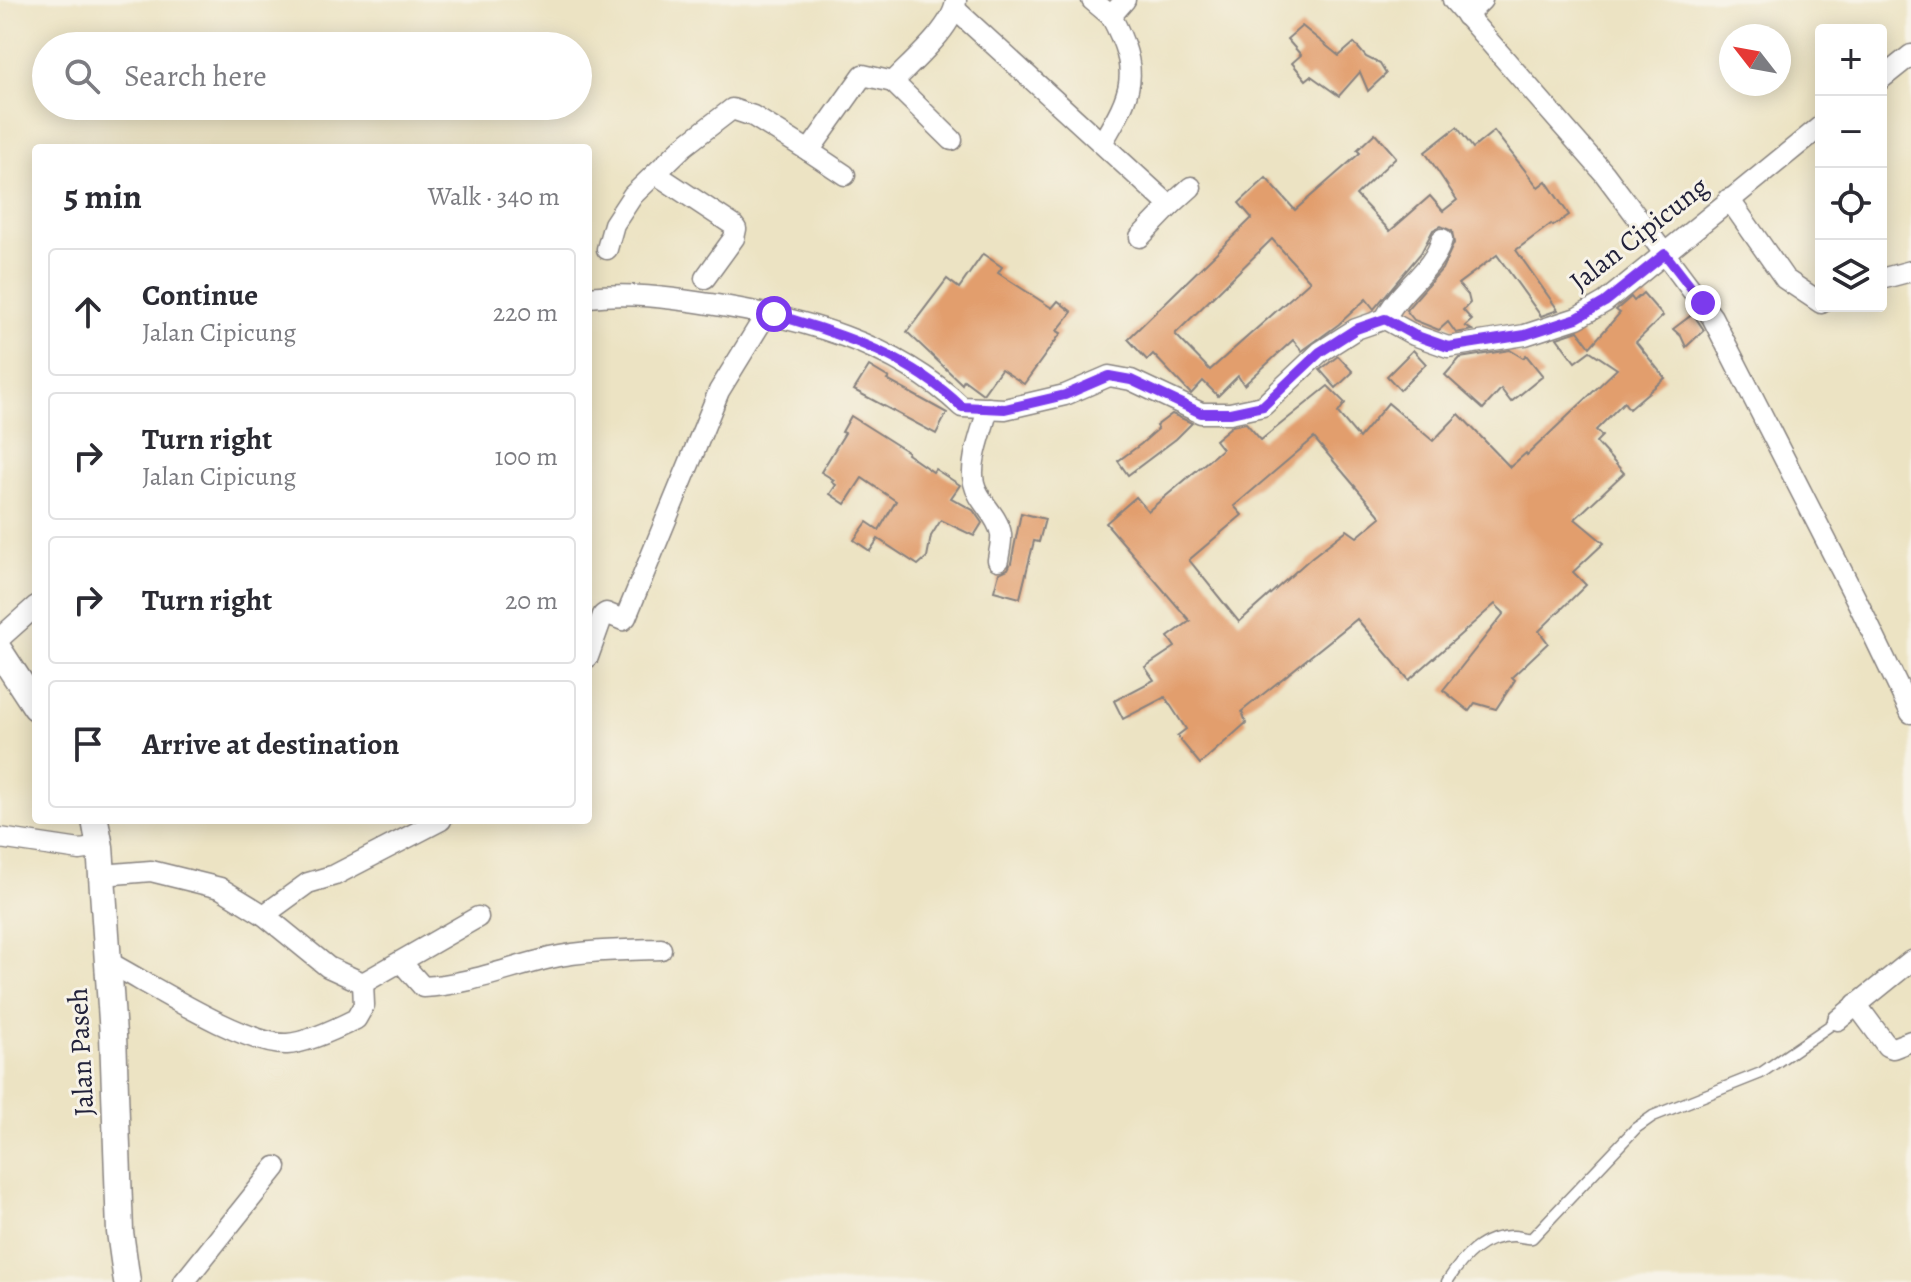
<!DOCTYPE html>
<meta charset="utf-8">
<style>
body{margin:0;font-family:Alegreya,serif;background:#f2f2f3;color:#2b2b33}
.controls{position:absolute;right:24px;top:24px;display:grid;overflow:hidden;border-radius:8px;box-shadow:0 4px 20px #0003}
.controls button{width:72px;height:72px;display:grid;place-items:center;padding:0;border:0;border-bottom:2px solid #e1e1e2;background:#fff;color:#2b2b33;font:40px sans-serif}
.compass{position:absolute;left:1719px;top:24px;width:72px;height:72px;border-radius:50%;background:#fff;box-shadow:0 4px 20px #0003;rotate:301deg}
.stop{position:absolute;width:24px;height:24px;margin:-18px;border:6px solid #7c3aed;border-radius:50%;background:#fff}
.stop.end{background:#7c3aed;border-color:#fff;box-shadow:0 2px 8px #0008}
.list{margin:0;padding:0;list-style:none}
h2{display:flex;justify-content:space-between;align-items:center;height:104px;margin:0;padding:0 32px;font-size:34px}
h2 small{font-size:26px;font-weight:400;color:#7c7c81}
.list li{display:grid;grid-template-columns:52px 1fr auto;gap:24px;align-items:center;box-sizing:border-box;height:128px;margin:0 16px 16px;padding:0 16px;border:2px solid #e1e1e2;border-radius:8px}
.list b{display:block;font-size:30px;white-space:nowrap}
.list p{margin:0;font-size:26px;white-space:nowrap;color:#7c7c81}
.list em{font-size:26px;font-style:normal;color:#7c7c81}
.icon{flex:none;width:44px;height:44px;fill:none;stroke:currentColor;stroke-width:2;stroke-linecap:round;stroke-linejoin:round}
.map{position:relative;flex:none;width:1911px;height:1282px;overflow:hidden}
.search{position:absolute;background:#fff;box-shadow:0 4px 20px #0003;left:32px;top:32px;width:560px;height:88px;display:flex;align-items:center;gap:20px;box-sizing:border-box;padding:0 28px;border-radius:44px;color:#7c7c81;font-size:30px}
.panel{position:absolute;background:#fff;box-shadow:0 4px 20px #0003;left:32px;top:144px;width:560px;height:680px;border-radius:8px}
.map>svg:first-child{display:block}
</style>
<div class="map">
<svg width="1911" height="1282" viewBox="0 0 1911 1282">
<rect width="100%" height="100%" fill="#f7f3e8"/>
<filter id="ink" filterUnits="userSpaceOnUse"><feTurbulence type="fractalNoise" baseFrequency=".0125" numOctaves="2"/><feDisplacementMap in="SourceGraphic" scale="16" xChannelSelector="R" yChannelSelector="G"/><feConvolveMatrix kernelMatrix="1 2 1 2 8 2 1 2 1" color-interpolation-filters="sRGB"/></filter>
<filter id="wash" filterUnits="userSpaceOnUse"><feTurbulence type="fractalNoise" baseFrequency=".006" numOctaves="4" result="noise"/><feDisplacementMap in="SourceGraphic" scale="32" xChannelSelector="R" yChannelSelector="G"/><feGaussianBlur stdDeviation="1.8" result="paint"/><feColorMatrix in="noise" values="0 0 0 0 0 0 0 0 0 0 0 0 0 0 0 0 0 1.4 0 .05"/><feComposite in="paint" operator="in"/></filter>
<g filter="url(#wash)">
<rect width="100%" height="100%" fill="#ece3c3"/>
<g id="blocks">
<g fill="#e29e6d" fill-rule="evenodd">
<path d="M 1302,26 L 1339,56 L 1354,43 L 1366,57 L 1380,64 L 1386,74 L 1368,91 L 1360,72 L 1339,96 L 1311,76 L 1306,80 L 1292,63 L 1301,55 L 1287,39 Z"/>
<path d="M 1457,127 L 1473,148 L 1494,131 L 1538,187 L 1546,181 L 1569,215 L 1553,226 L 1551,224 L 1516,250 L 1558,310 L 1541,316 L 1497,255 L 1458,284 L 1468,295 L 1470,303 L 1463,310 L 1472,320 L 1465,326 L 1472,330 L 1456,333 L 1448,322 L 1439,330 L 1414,320 L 1406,310 L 1442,269 L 1454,243 L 1452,231 L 1441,226 L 1433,230 L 1421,253 L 1374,309 L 1366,299 L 1339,324 L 1302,351 L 1293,340 L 1244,385 L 1238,376 L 1218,396 L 1203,381 L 1191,394 L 1153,354 L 1147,360 L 1128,339 L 1252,218 L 1239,203 L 1266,178 L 1295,210 L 1360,153 L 1357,150 L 1375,133 L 1396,157 L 1356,195 L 1390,231 L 1430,196 L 1443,211 L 1457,200 L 1425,152 ZM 1272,239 L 1310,281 L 1210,370 L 1175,334 Z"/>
<path d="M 983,254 L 1002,267 L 998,273 L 1052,308 L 1058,301 L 1072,312 L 1057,331 L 1061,333 L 1024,384 L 1001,369 L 983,394 L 964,380 L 962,384 L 907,332 L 947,279 L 959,288 Z"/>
<path d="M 1643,293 L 1663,316 L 1636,342 L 1665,378 L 1629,409 L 1624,402 L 1596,430 L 1602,436 L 1596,442 L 1624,473 L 1575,519 L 1604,543 L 1573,572 L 1586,585 L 1539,631 L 1548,643 L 1512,677 L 1515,680 L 1496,709 L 1475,703 L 1469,711 L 1443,690 L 1504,613 L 1495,604 L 1409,680 L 1357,619 L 1242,711 L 1246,723 L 1200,764 L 1177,736 L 1186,729 L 1165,697 L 1123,719 L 1114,701 L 1154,680 L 1145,667 L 1175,647 L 1168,637 L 1190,621 L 1106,523 L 1136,497 L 1148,511 L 1222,449 L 1215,440 L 1232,426 L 1246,423 L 1261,440 L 1328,386 L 1345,403 L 1338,413 L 1359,438 L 1388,403 L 1433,441 L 1459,414 L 1510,467 L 1526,453 L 1527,455 L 1617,369 L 1590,351 L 1575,362 L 1557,338 L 1578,331 L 1590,347 L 1620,313 L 1616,310 L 1631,297 L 1634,301 ZM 1314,438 L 1381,517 L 1357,537 L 1347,530 L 1312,557 L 1239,622 L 1189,560 L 1242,515 L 1234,506 Z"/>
<path d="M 1693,314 L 1704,330 L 1686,347 L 1681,336 L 1673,329 Z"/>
<path d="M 1413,350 L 1426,364 L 1400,390 L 1387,376 Z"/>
<path d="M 1510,350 L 1523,358 L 1526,355 L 1543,376 L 1511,402 L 1501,389 L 1483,409 L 1445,375 L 1460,358 Z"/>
<path d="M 1338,356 L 1353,372 L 1336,388 L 1320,370 Z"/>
<path d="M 869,366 L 889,378 L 887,380 L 947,413 L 936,434 L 854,390 Z"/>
<path d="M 1172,414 L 1192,423 L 1176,439 L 1128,475 L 1118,461 L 1141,444 L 1158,429 L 1156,426 Z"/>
<path d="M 851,416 L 908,452 L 907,454 L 933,472 L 935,469 L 960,485 L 951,498 L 973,510 L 982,523 L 974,536 L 941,520 L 931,536 L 927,557 L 918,565 L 878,539 L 870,551 L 854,540 L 867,522 L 879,530 L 896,501 L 862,478 L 845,504 L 830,494 L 836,485 L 832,482 L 834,480 L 821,472 L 845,433 L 842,432 Z"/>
<path d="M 1021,513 L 1045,519 L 1039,542 L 1034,541 L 1020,598 L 994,591 L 999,573 L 1008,569 L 1011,563 Z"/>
</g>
</g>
</g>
<g filter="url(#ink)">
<use href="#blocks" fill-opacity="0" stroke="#87827f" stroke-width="2"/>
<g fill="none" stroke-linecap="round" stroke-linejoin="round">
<defs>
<path id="service" d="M 1447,1282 C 1462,1258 1482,1236 1513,1236 C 1520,1236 1525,1239 1532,1238 L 1636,1128 L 1653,1116 L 1761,1073 L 1838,1020"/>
<g id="minor">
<path d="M 1092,0 L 1111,16 L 1125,0"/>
<path d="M 1453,0 L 1604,173 L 1712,317 L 1857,601 L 1911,713"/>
<path d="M 956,10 L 1170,206 L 1191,187"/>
<path d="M 1466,16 L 1482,0"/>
<path d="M 1881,79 L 1911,55"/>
<path d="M 952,140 L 893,82 C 911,63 955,26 956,0"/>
<path d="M 1102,143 C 1133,91 1141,73 1111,16"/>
<path d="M 809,151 L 845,175"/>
<path d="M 656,174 L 733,225 L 736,229 L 734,238 L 705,278"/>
<path d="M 1729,199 L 1785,279 L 1821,303"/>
<path d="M 1140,237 L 1170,206"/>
<path d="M 607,249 L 614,224 L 633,195 L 684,146 L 732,109 L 753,116 L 809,151 L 863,75 L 893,82"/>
<path d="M 1881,279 L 1911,271"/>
<path d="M 588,297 C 630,292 669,298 710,304 C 801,318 894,342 962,407 L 1005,409 L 1065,395 L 1109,376 L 1131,380 L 1201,413 L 1230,413 L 1263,406 L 1320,352 L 1356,329 L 1385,319 L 1414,335 L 1448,347 L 1525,335 L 1577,318 L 1605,302 L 1821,126"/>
<path d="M 1385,319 C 1399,289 1434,271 1442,239"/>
<path d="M 988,408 C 983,430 969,461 974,483 C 978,502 998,515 1001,534 C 1002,542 999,552 998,560"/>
<path d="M 0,638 L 36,606"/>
<path d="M 588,657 L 603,615 L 606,613 L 623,620 L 626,617 L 719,391 L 767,313"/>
<path d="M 0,838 L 80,850 L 100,847"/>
<path d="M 102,875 L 151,871 L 220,888 L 264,915 L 328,967 L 363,983 L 478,917"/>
<path d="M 264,915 L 308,883 L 335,875 L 441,820"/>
<path d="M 108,962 C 148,983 245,1046 287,1044 C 307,1043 338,1028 356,1019 L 364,1005 L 363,983"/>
<path d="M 401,962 L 423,987 C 467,985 508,968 550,958 C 586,950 624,950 661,949"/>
<path d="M 1856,1004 L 1887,1046 L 1893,1048 L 1911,1041"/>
<path d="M 1838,1020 L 1911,961"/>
<path d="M 184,1282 L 276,1167"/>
</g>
<g id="tertiary">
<path d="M 0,652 L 36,707"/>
<path d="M 95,820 L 100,847 L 113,1035 L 120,1232 L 127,1282"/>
</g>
</defs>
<use href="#service" stroke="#87827f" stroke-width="13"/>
<use href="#minor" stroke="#87827f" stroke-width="23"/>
<use href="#tertiary" stroke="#87827f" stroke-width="29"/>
<use href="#service" stroke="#fff" stroke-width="10"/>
<use href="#minor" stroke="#fff" stroke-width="20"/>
<use href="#tertiary" stroke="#fff" stroke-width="26"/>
</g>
</g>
<g fill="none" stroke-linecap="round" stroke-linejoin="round" filter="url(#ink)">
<path stroke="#7c3aed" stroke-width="10" d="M 774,314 C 845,336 907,354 962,407 L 1005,409 L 1065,395 L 1109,376 L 1131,380 L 1201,413 L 1230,413 L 1263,406 L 1320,352 L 1356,329 L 1385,319 L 1414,335 L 1448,347 L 1525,335 L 1577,318 L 1605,302 L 1665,254 L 1703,303"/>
</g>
<g text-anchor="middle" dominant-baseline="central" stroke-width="6" stroke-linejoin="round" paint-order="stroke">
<g font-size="28" fill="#22223b" stroke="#f7f3e8">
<text transform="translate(1639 234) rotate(-38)">Jalan Cipicung</text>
<text transform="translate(81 1052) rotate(-93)">Jalan Paseh</text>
</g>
</g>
</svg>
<div class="controls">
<button>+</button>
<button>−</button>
<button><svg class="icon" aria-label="locate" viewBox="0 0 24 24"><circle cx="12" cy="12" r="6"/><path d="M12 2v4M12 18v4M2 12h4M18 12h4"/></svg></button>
<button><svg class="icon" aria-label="layers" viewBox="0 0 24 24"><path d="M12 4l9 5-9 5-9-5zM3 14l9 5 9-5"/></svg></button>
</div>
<svg class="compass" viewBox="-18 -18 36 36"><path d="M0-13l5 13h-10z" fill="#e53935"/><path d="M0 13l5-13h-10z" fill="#7c7c81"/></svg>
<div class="stop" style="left:774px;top:314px"></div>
<div class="stop end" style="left:1703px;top:303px"></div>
<div class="search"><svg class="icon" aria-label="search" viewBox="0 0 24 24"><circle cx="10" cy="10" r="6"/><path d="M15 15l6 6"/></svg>Search here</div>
<section class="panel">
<h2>5 min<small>Walk · 340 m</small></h2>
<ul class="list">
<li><svg class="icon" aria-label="ahead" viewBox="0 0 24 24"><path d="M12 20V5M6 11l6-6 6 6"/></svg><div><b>Continue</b><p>Jalan Cipicung</p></div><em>220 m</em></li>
<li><svg class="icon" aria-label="right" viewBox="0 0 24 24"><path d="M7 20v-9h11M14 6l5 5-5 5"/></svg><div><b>Turn right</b><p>Jalan Cipicung</p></div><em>100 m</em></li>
<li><svg class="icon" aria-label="right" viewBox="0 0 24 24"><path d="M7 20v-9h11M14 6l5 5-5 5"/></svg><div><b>Turn right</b></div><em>20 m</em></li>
<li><svg class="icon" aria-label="arrive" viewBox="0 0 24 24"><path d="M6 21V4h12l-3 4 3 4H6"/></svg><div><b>Arrive at destination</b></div></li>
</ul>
</section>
</div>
